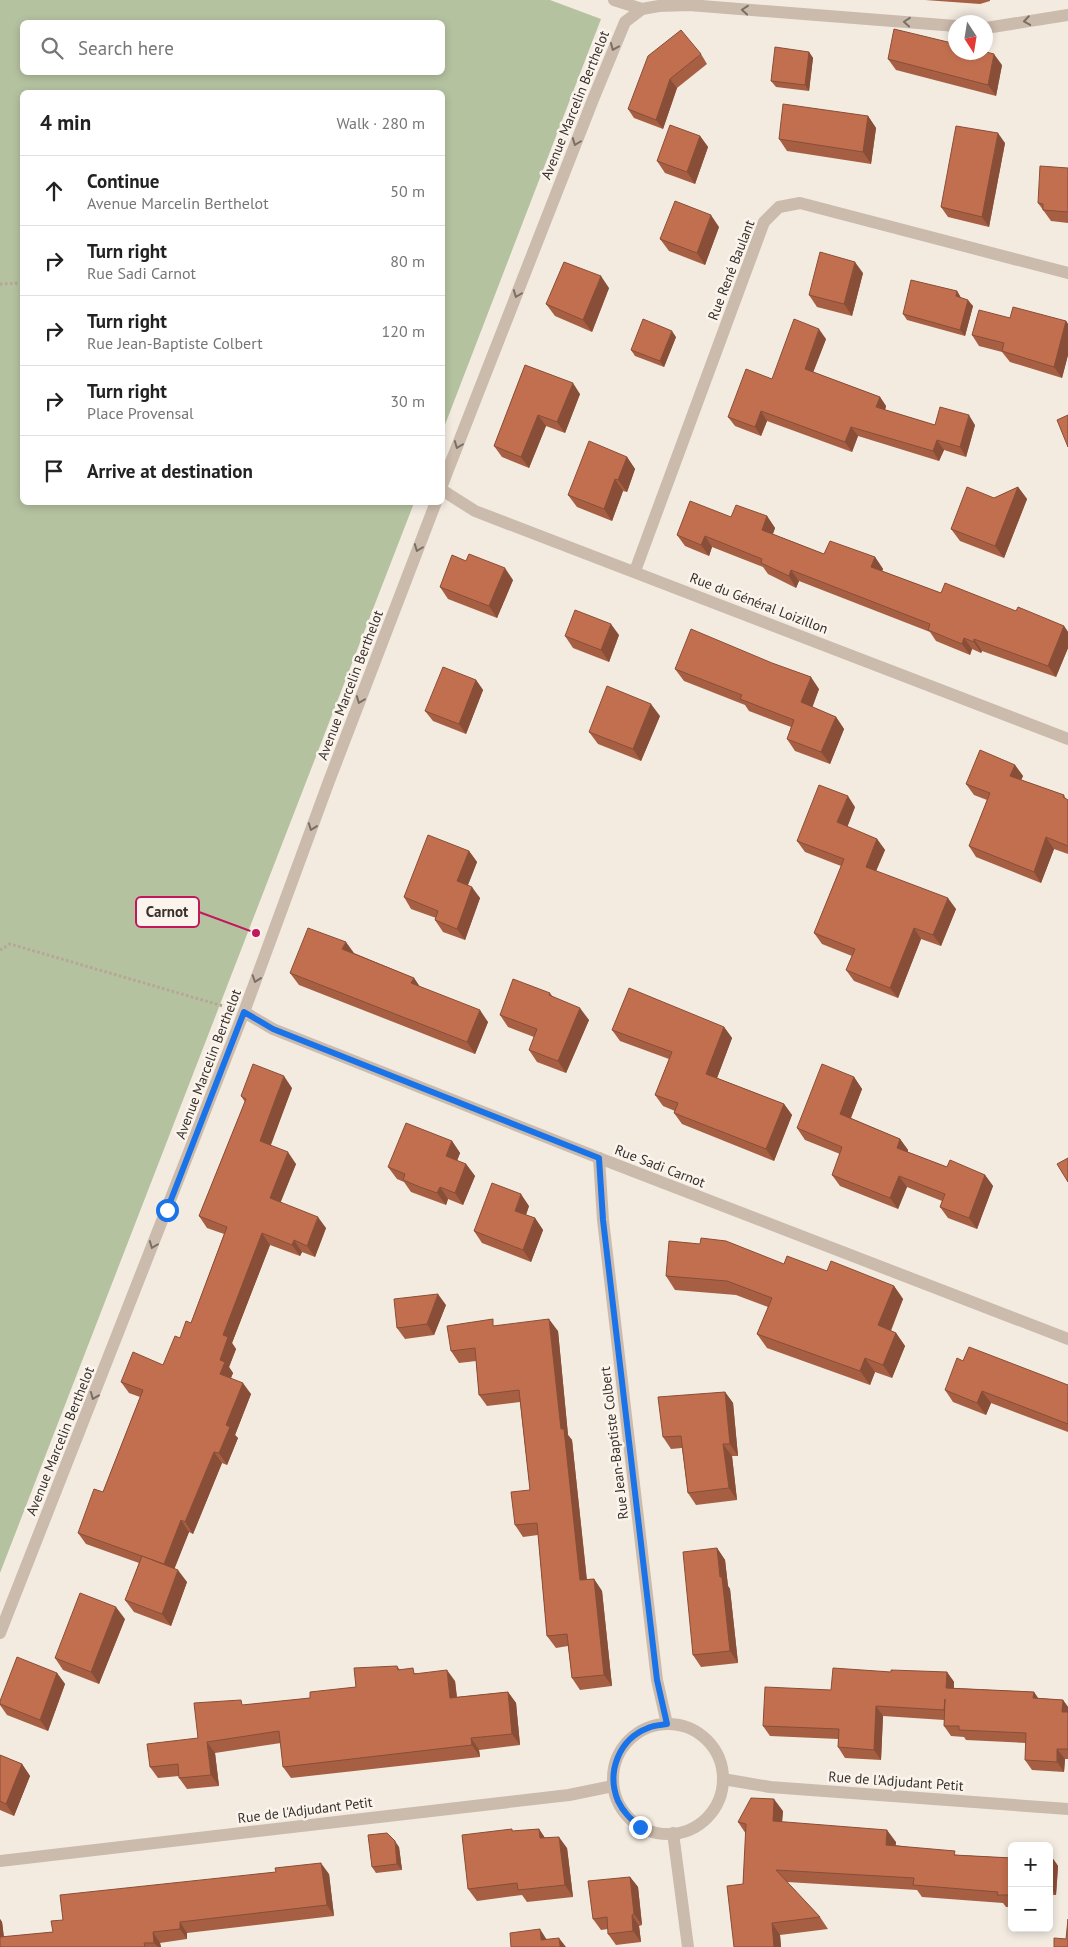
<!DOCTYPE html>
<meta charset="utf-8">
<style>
body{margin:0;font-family:"PT Sans",sans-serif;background:#f6f6f6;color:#222}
.controls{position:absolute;right:15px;bottom:15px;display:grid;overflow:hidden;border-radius:8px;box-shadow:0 2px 8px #0003}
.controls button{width:45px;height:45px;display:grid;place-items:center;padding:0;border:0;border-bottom:1px solid #e0e0e0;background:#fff;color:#222;font:25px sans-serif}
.compass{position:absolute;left:948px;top:15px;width:45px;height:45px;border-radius:50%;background:#fff;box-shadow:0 2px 8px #0003;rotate:168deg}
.stop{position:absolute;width:15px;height:15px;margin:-11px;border:4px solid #1a73e8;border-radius:50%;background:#fff}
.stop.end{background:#1a73e8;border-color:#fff;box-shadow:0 1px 5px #0008}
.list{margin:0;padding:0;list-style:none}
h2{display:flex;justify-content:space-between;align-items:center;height:65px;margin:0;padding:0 20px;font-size:21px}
h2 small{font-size:16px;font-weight:400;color:#767676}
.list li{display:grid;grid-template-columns:32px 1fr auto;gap:15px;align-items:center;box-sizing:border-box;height:70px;padding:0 20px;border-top:1px solid #e0e0e0}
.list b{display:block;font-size:19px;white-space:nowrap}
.list p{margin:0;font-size:16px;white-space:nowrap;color:#767676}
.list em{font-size:16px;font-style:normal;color:#767676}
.icon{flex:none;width:28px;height:28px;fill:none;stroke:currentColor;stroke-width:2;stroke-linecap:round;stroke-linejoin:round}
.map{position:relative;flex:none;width:1068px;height:1947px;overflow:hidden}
.search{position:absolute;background:#fff;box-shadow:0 2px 8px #0003;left:20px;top:20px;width:425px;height:55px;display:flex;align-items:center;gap:12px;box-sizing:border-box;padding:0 18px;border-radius:8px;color:#767676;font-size:19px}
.panel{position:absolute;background:#fff;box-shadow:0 2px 8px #0003;left:20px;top:90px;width:425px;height:415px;border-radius:8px}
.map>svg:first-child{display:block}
</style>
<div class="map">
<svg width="1068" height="1947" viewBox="0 0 1068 1947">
<rect width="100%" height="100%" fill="#f3ebe0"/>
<path fill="#b5c2a0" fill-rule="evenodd" d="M 0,0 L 550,0 L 601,19 L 443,430 L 442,92 L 22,92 L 22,502 L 414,503 L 0,1573 ZM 22,22 L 442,22 L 442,72 L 22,72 Z"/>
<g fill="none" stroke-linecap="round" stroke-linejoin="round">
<g stroke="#b7a596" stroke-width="3" stroke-dasharray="2.5 2.5" stroke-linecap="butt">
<path d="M 0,284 L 22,283"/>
<path d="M 0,950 L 10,944 L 223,1006"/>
</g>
<g stroke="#cbbbac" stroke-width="12">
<path d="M 614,0 L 642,9"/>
<path d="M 986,28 L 1068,15"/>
<path d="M 442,485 L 594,97 L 625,22 L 642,9 L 659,6 L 689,5 L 956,26"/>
<path d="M 442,490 L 475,511 L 1068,739"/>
<path d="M 635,571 L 764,222 L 779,207 L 800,203 L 1068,273"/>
<path d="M 244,1012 L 273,1029 L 599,1158 L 1068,1339"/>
<path d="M 599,1158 L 603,1220 L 657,1680 L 667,1724"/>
<path d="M 0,1633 L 244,1012 L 329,781 L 436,502"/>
<circle cx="668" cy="1779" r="55"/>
<path d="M 723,1779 L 770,1787 L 1068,1809"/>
<path d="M 673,1833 L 688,1947"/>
<path d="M 0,1861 L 569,1795 L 613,1786"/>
</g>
</g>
<g fill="#a75f44">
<path d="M 925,0 L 990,0 L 990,1 L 980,4 Z"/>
<path d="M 809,52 L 813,58 L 809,91 L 776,87 L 771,81 Z"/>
<path d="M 701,54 L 707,64 L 677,88 L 663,129 L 634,118 L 628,109 Z"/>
<path d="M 888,59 L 1002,65 L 996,96 L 896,70 Z"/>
<path d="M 868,116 L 876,128 L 871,164 L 787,151 L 779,139 Z"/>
<path d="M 700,136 L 708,147 L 695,184 L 665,173 L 657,161 Z"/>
<path d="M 1005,143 L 989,227 L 948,217 L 941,207 Z"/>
<path d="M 1068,168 L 1068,223 L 1051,221 L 1038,203 Z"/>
<path d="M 719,227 L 705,265 L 669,251 L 660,239 Z"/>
<path d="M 863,273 L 852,316 L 817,307 L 809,295 Z"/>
<path d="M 609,288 L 592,332 L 555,316 L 546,304 Z"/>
<path d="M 957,291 L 961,298 L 973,306 L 965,336 L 907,320 L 903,314 Z"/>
<path d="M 1010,318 L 1066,321 L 1068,324 L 1068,355 L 1062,378 L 1010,362 L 1002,352 L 979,346 L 972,335 Z"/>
<path d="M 676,337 L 664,367 L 635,356 L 631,350 Z"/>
<path d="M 826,339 L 813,372 L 880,397 L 886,406 L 885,410 L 935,425 L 975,425 L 966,457 L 944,450 L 939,461 L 858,436 L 852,452 L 767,421 L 761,436 L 735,426 L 728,417 L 772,379 Z"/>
<path d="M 525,365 L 580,394 L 565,433 L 546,426 L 529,468 L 502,457 L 494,446 Z"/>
<path d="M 627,457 L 635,469 L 627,492 L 623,491 L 612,521 L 577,507 L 568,495 Z"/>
<path d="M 1018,487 L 1027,499 L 1004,558 L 960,541 L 951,529 L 994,498 Z"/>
<path d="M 767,516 L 775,528 L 773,534 L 824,554 L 875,557 L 883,569 L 882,571 L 941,593 L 1016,611 L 1064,626 L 1068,632 L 1068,648 L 1056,677 L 982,651 L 981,653 L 972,649 L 970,655 L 936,641 L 930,632 L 799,581 L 796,588 L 768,574 L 763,567 L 712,547 L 709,556 L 685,546 L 677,535 L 731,517 Z"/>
<path d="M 513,580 L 497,618 L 448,599 L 440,587 Z"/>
<path d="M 619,635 L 609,662 L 573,648 L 565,636 Z"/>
<path d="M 675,669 L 819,689 L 812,707 L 836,717 L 844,729 L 830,764 L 795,751 L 787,739 L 791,727 L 749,711 L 745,705 L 684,681 Z"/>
<path d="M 476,680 L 483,690 L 466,734 L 433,721 L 425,711 Z"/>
<path d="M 660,716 L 641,761 L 598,744 L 589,732 Z"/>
<path d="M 1015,765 L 1023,776 L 1021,780 L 1064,795 L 1066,799 L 1068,800 L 1068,854 L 1054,849 L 1041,883 L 976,857 L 969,846 L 987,800 L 974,795 L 966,784 Z"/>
<path d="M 855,807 L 847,827 L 877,839 L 885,850 L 876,871 L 956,909 L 941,946 L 921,939 L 898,998 L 854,981 L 846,970 L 852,956 L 822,944 L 814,933 L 841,866 L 805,852 L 797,841 Z"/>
<path d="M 469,851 L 477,862 L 468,885 L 480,898 L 465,940 L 443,932 L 435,920 L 436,918 L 411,909 L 404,897 Z"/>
<path d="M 354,953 L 414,978 L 420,987 L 488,1022 L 475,1054 L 299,985 L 290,973 Z"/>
<path d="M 550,993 L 553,997 L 589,1020 L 566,1073 L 537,1062 L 529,1050 L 534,1037 L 508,1027 L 500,1015 Z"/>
<path d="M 724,1027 L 732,1038 L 717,1078 L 784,1104 L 792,1115 L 774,1161 L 682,1124 L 674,1113 L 675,1111 L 663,1106 L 655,1095 L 669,1059 L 620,1041 L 612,1030 Z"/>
<path d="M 854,1077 L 862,1089 L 851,1118 L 900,1139 L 908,1150 L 908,1152 L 947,1167 L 985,1175 L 993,1186 L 977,1229 L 948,1218 L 940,1207 L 942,1201 L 907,1187 L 898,1209 L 840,1186 L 832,1175 L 840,1154 L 805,1140 L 797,1128 Z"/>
<path d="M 292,1088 L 270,1146 L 296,1164 L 280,1202 L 326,1228 L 315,1257 L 302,1252 L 300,1256 L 270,1245 L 232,1343 L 236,1349 L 229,1367 L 233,1373 L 231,1378 L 251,1394 L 235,1435 L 238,1438 L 227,1465 L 222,1463 L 193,1534 L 189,1532 L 174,1569 L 187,1582 L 171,1626 L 134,1612 L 125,1600 L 139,1563 L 86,1544 L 78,1533 L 103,1492 L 140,1397 L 129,1393 L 121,1382 L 163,1365 L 180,1338 L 191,1323 L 224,1234 L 207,1228 L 199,1216 L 245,1102 L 241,1096 Z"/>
<path d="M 452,1141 L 460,1153 L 457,1161 L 466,1164 L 475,1176 L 463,1205 L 448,1199 L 446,1205 L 411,1192 L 404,1182 L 397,1179 L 388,1167 Z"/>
<path d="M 529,1206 L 526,1215 L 535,1218 L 543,1230 L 531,1262 L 482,1243 L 474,1231 Z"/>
<path d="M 784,1264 L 827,1271 L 894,1286 L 903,1299 L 891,1331 L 896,1333 L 905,1346 L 892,1378 L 875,1372 L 870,1385 L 767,1348 L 757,1334 L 768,1307 L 736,1295 L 675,1290 L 666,1276 Z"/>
<path d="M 446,1305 L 434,1335 L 405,1339 L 397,1328 Z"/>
<path d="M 497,1325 L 558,1331 L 568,1435 L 572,1440 L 587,1580 L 594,1579 L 602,1591 L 612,1686 L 580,1690 L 572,1678 L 568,1646 L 556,1648 L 547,1636 L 538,1535 L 523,1537 L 515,1525 L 530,1490 L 520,1402 L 487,1406 L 479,1395 L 476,1361 L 459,1363 L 451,1351 Z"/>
<path d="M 963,1361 L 1068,1385 L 1068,1432 L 991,1403 L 986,1415 L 953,1402 L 945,1390 Z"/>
<path d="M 725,1392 L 733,1403 L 738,1456 L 732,1456 L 737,1500 L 696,1505 L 688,1493 L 682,1448 L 671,1449 L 663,1437 Z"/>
<path d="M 717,1548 L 725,1560 L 728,1586 L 730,1589 L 738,1663 L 701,1667 L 693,1655 Z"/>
<path d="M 125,1619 L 99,1684 L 63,1670 L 55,1658 Z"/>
<path d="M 397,1666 L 400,1670 L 455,1681 L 457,1697 L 508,1692 L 516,1703 L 520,1745 L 479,1750 L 480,1757 L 291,1778 L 283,1767 L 281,1743 L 215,1753 L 219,1786 L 187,1789 L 179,1778 L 179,1776 L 158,1778 L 150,1767 L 198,1738 L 245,1705 L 310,1698 L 356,1687 Z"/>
<path d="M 891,1672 L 947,1672 L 954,1682 L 954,1688 L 1034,1692 L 1038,1698 L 1063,1700 L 1068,1707 L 1068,1759 L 1065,1759 L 1064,1772 L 1032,1770 L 1025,1760 L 1026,1743 L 966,1740 L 964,1737 L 951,1736 L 944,1726 L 944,1720 L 883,1716 L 881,1760 L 845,1758 L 838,1747 L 838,1739 L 770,1736 L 763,1726 L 831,1690 Z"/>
<path d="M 57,1673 L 65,1684 L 48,1731 L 7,1715 L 0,1705 L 0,1701 Z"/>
<path d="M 0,1755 L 22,1764 L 30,1776 L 14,1816 L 0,1810 Z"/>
<path d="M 783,1811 L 782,1822 L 896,1842 L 895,1845 L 958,1855 L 1012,1858 L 1012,1907 L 1006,1907 L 1003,1903 L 922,1897 L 917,1890 L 787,1882 L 820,1917 L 828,1929 L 780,1935 L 781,1947 L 734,1947 L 743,1884 L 746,1834 L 738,1822 Z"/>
<path d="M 539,1829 L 545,1838 L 567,1848 L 573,1897 L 527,1902 L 522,1895 L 477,1901 L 468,1889 L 513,1831 Z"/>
<path d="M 399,1847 L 402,1870 L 376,1873 L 372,1867 Z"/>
<path d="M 1049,1853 L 1058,1866 L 1056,1895 L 1049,1895 Z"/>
<path d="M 329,1874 L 334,1916 L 187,1933 L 187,1939 L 160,1943 L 161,1947 L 0,1947 L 0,1919 L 2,1922 L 4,1937 L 53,1932 L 63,1920 Z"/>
<path d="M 630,1877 L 638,1887 L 642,1925 L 639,1926 L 641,1942 L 616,1945 L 608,1934 L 608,1929 L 601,1930 L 593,1919 Z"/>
</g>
<g fill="#884e37">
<path d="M 809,52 L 813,58 L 809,91 L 805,85 Z"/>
<path d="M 994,54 L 1002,65 L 996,96 L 988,85 Z"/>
<path d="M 670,79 L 677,88 L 663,129 L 656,120 Z"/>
<path d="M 868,116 L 876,128 L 871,164 L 863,152 Z"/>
<path d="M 998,133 L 1005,143 L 989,227 L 982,217 Z"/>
<path d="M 700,136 L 708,147 L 695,184 L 687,172 Z"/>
<path d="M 711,215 L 719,227 L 705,265 L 697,253 Z"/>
<path d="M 855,262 L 863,273 L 852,316 L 844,304 Z"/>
<path d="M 601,276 L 609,288 L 592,332 L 583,320 Z"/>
<path d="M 957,291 L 961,298 L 960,302 L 956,296 Z"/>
<path d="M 968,300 L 973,306 L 965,336 L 960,330 Z"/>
<path d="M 1066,321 L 1068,324 L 1068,355 L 1062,378 L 1054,367 Z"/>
<path d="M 819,329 L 826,339 L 811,378 L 805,369 Z"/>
<path d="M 672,331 L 676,337 L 664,367 L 660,361 Z"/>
<path d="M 573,383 L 580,394 L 565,433 L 557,422 Z"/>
<path d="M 880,397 L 886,406 L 883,417 L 876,407 Z"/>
<path d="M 761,411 L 767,421 L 761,436 L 755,427 Z"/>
<path d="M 538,415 L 546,426 L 529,468 L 521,457 Z"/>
<path d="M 969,415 L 975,425 L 966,457 L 960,447 Z"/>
<path d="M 851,427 L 858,436 L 852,452 L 845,442 Z"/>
<path d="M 937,440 L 944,450 L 939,461 L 933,451 Z"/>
<path d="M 627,457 L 635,469 L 627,492 L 618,480 Z"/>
<path d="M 615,479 L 623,491 L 612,521 L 604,509 Z"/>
<path d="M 1018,487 L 1027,499 L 1004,558 L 995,546 Z"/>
<path d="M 767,516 L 775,528 L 770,541 L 762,530 Z"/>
<path d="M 705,536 L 712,547 L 709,556 L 701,545 Z"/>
<path d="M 875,557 L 883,569 L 879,578 L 871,567 Z"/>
<path d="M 505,568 L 513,580 L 497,618 L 489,606 Z"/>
<path d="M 791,570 L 799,581 L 796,588 L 789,576 Z"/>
<path d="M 611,624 L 619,635 L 609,662 L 601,650 Z"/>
<path d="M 1064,626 L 1068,632 L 1068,648 L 1056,677 L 1048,666 Z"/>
<path d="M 964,638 L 972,649 L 970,655 L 962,644 Z"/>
<path d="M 974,639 L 982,651 L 981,653 L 974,642 Z"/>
<path d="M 811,677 L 819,689 L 810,714 L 801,702 Z"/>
<path d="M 476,680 L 483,690 L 466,734 L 459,724 Z"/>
<path d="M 651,704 L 660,716 L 641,761 L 633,749 Z"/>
<path d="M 836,717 L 844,729 L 830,764 L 821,752 Z"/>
<path d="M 1015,765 L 1023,776 L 1018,787 L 1010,776 Z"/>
<path d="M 848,796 L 855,807 L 845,833 L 837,822 Z"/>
<path d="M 1046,837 L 1054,849 L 1041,883 L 1034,872 Z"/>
<path d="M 877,839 L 885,850 L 873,878 L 866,867 Z"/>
<path d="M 469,851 L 477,862 L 465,892 L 457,881 Z"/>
<path d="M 472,887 L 480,898 L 465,940 L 457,929 Z"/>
<path d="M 948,898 L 956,909 L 941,946 L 933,935 Z"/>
<path d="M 914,928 L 921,939 L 898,998 L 890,988 Z"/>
<path d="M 346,942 L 354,953 L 351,961 L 342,949 Z"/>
<path d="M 414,978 L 422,990 L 411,983 Z"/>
<path d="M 580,1008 L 589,1020 L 566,1073 L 558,1061 Z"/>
<path d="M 480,1010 L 488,1022 L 475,1054 L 467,1042 Z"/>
<path d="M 724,1027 L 732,1038 L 714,1086 L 706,1074 Z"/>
<path d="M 284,1076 L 292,1088 L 268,1153 L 260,1141 Z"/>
<path d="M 854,1077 L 862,1089 L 848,1125 L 840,1114 Z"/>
<path d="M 784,1104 L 792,1115 L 774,1161 L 766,1149 Z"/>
<path d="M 900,1139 L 908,1150 L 905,1159 L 897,1148 Z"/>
<path d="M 452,1141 L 460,1153 L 454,1168 L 446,1156 Z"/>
<path d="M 288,1152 L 296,1164 L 278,1209 L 270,1198 Z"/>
<path d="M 466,1164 L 475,1176 L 463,1205 L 455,1193 Z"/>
<path d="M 985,1175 L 993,1186 L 977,1229 L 969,1218 Z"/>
<path d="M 899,1176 L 907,1187 L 898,1209 L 890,1198 Z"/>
<path d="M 440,1187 L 448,1199 L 446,1205 L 437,1193 Z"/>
<path d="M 521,1194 L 529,1206 L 523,1223 L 515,1211 Z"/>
<path d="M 318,1217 L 326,1228 L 315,1257 L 307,1246 Z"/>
<path d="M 535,1218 L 543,1230 L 531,1262 L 523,1250 Z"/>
<path d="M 262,1233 L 270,1245 L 232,1343 L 236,1349 L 229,1367 L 233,1373 L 228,1385 L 220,1374 L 220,1360 L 223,1335 Z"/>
<path d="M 294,1240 L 302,1252 L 300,1256 L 292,1245 Z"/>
<path d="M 894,1286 L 903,1299 L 887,1339 L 878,1325 Z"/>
<path d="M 438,1294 L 446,1305 L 434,1335 L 427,1324 Z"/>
<path d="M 549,1319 L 558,1331 L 568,1435 L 572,1440 L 588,1592 L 580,1580 L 561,1429 Z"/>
<path d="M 896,1333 L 905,1346 L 892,1378 L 883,1365 Z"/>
<path d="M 865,1358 L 875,1372 L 870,1385 L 860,1371 Z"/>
<path d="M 243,1383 L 251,1394 L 235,1435 L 238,1438 L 227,1465 L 219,1453 L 226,1425 Z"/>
<path d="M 982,1391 L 991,1403 L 986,1415 L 977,1403 Z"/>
<path d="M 725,1392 L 733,1403 L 738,1456 L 730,1444 Z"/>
<path d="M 723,1444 L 732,1456 L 737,1500 L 729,1488 Z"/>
<path d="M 214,1452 L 222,1463 L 193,1534 L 185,1522 Z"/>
<path d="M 181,1520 L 189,1532 L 172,1575 L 164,1564 Z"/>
<path d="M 717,1548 L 725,1560 L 728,1586 L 730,1589 L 738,1663 L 730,1651 Z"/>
<path d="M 178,1570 L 187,1582 L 171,1626 L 162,1614 Z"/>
<path d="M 594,1579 L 602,1591 L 612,1686 L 604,1675 Z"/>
<path d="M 116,1607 L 125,1619 L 99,1684 L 91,1672 Z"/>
<path d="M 447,1670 L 455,1681 L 458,1709 L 450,1698 Z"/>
<path d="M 947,1672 L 954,1682 L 953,1698 L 946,1688 Z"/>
<path d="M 57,1673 L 65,1684 L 48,1731 L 40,1720 Z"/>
<path d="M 508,1692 L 516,1703 L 520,1745 L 512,1734 Z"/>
<path d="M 1034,1692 L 1041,1703 L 1033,1698 Z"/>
<path d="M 1063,1700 L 1068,1707 L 1068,1720 L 1062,1712 Z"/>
<path d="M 876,1706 L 883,1716 L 881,1760 L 874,1750 Z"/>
<path d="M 471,1738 L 479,1750 L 480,1757 L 472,1745 Z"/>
<path d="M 207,1742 L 215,1753 L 219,1786 L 211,1775 Z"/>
<path d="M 1057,1749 L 1065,1759 L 1064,1772 L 1057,1762 Z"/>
<path d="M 22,1764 L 30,1776 L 14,1816 L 6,1804 Z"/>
<path d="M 774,1799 L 783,1811 L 781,1833 L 773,1821 Z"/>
<path d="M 539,1829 L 547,1841 L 540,1838 Z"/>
<path d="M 887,1830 L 896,1842 L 895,1857 L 886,1845 Z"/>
<path d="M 559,1837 L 567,1848 L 573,1897 L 565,1885 Z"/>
<path d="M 395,1841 L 399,1847 L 402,1870 L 397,1864 Z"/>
<path d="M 1049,1853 L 1058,1866 L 1056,1895 L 1049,1886 Z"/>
<path d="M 321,1863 L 329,1874 L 334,1916 L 327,1905 Z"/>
<path d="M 630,1877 L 638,1887 L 642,1925 L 634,1914 Z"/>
<path d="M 632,1915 L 639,1926 L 641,1942 L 633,1931 Z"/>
<path d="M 0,1919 L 2,1922 L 5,1947 L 0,1941 Z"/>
<path d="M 180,1922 L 187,1933 L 187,1939 L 180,1929 Z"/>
<path d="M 772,1923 L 780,1935 L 781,1947 L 774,1947 Z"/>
<path d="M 540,1929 L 547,1940 L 541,1940 Z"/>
<path d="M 153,1932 L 160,1943 L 161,1947 L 158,1947 L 154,1943 Z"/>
<path d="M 559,1938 L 566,1947 L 560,1947 Z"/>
</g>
<g fill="#c26f4f" stroke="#884e37">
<path d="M 894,29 L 956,44 L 956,52 L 986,52 L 994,54 L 988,85 L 888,59 Z"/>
<path d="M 681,30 L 701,54 L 670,79 L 656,120 L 628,109 L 648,56 Z"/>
<path d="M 775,47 L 809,52 L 805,85 L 771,81 Z"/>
<path d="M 783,104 L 868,116 L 863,152 L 779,139 Z"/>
<path d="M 670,125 L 700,136 L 687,172 L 657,161 Z"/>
<path d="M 956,126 L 998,133 L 982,217 L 941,207 Z"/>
<path d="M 1040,166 L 1068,168 L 1068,212 L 1043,210 L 1043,204 L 1038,203 Z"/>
<path d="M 675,201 L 711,215 L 697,253 L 660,239 Z"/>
<path d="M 820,252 L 855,262 L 844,304 L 809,295 Z"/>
<path d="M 564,262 L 601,276 L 583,320 L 546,304 Z"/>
<path d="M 911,280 L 957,291 L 956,296 L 968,300 L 960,330 L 903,314 Z"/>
<path d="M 1013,307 L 1066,321 L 1054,367 L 1002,351 L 1004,343 L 972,335 L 979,310 L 1010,318 Z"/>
<path d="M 643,319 L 672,331 L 660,361 L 631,350 Z"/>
<path d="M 794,319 L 819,329 L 805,369 L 880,397 L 876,407 L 935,425 L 940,407 L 969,415 L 960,447 L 937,440 L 933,451 L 851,427 L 845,442 L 761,411 L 755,427 L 728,417 L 746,369 L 772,379 Z"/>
<path d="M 525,365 L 573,383 L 557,422 L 538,415 L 521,457 L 494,446 Z"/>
<path d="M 1068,415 L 1068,447 L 1057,420 Z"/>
<path d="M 589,441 L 627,457 L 618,480 L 615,479 L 604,509 L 568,495 Z"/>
<path d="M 967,487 L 994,498 L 1018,487 L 995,546 L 951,529 Z"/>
<path d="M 690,501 L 731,517 L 736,505 L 767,516 L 762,530 L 824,554 L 830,541 L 875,557 L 871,567 L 941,593 L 945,583 L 1016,611 L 1018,607 L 1064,626 L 1048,666 L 974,639 L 974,642 L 964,638 L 962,644 L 928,630 L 930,624 L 791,570 L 789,576 L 761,563 L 762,559 L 705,536 L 701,545 L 677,535 Z"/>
<path d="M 469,554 L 505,568 L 489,606 L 440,587 L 452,555 L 466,561 Z"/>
<path d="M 575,610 L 611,624 L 601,650 L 565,636 Z"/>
<path d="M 691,629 L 772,663 L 811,677 L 801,702 L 836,717 L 821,752 L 787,739 L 794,720 L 740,699 L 742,695 L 675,669 Z"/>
<path d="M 443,667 L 476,680 L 459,724 L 425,711 Z"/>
<path d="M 607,686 L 651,704 L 633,749 L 589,732 Z"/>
<path d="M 980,750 L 1015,765 L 1010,776 L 1064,795 L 1063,797 L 1068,800 L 1068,846 L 1046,837 L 1034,872 L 969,846 L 990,793 L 966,784 Z"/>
<path d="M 819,785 L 848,796 L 837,822 L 877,839 L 866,867 L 948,898 L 933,935 L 914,928 L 890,988 L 846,970 L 855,949 L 814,933 L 844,859 L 797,841 Z"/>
<path d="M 428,835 L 469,851 L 457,881 L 472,887 L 457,929 L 435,920 L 438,911 L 404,897 Z"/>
<path d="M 308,928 L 346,942 L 342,949 L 414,978 L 411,983 L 480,1010 L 467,1042 L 290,973 Z"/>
<path d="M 513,979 L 550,993 L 549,995 L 580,1008 L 558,1061 L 529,1050 L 537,1029 L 500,1015 Z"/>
<path d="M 629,988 L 724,1027 L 706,1074 L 784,1104 L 766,1149 L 674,1113 L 678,1103 L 655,1095 L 672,1052 L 612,1030 Z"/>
<path d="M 253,1064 L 284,1076 L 260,1141 L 288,1152 L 270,1198 L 318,1217 L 307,1246 L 294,1240 L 292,1245 L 262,1233 L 223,1335 L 228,1337 L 220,1360 L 225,1362 L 220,1374 L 243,1383 L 226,1425 L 230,1427 L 219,1453 L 214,1452 L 185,1522 L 181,1520 L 164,1564 L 78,1533 L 94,1489 L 103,1492 L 143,1390 L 121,1382 L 133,1352 L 163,1365 L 175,1336 L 180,1338 L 186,1321 L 191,1323 L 227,1227 L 199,1216 L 246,1099 L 241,1096 Z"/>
<path d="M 822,1064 L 854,1077 L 840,1114 L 900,1139 L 897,1148 L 947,1167 L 950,1160 L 985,1175 L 969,1218 L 940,1207 L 945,1194 L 899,1176 L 890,1198 L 832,1175 L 842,1147 L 797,1128 Z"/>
<path d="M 406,1123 L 452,1141 L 446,1156 L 466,1164 L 455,1193 L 440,1187 L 437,1193 L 420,1187 L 403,1180 L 405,1174 L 388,1167 Z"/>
<path d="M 1068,1158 L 1068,1182 L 1057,1164 Z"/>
<path d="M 492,1183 L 521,1194 L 515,1211 L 535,1218 L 523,1250 L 474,1231 Z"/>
<path d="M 701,1238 L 726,1241 L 784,1264 L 787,1256 L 827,1271 L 831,1261 L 894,1286 L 878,1325 L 896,1333 L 883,1365 L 865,1358 L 860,1371 L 757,1334 L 772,1298 L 727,1281 L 666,1276 L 669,1241 L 700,1244 Z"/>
<path d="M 438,1294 L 427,1324 L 397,1328 L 394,1299 Z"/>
<path d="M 493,1319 L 493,1326 L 549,1319 L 561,1429 L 564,1429 L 580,1580 L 594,1579 L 604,1675 L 572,1678 L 567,1634 L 547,1636 L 537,1523 L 515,1525 L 511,1492 L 530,1490 L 519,1390 L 479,1395 L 475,1348 L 451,1351 L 447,1326 Z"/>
<path d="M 969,1347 L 1068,1385 L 1068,1424 L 982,1391 L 977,1403 L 945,1390 L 957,1358 L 963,1361 Z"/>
<path d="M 725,1392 L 730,1444 L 723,1444 L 729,1488 L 688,1493 L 681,1436 L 663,1437 L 658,1397 Z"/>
<path d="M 717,1548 L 720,1577 L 722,1577 L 730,1651 L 693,1655 L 683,1552 Z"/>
<path d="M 142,1556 L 178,1570 L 162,1614 L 125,1600 Z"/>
<path d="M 80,1593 L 116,1607 L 91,1672 L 55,1658 Z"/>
<path d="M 17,1657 L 57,1673 L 40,1720 L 0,1704 L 0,1701 Z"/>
<path d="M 397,1666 L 398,1670 L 413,1668 L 414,1674 L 447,1670 L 450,1698 L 508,1692 L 512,1734 L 471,1738 L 472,1745 L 283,1767 L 279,1731 L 207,1742 L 211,1775 L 179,1778 L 178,1764 L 150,1767 L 147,1744 L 198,1738 L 194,1703 L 241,1700 L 242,1705 L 310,1698 L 310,1692 L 356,1687 L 354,1668 Z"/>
<path d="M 833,1668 L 891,1672 L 891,1670 L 947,1672 L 946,1688 L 1034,1692 L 1033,1698 L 1063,1700 L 1062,1712 L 1068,1712 L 1068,1749 L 1057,1749 L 1057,1762 L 1025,1760 L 1026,1733 L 959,1730 L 959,1726 L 944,1726 L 945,1699 L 944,1710 L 876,1706 L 874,1750 L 838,1747 L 839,1729 L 763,1726 L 765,1687 L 831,1690 Z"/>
<path d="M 0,1755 L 22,1764 L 6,1804 L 0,1801 Z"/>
<path d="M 751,1798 L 774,1799 L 773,1821 L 887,1830 L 886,1845 L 955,1851 L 954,1855 L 1012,1858 L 1012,1895 L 997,1895 L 998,1892 L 913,1885 L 914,1878 L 776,1870 L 820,1917 L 772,1923 L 774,1947 L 734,1947 L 727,1886 L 743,1884 L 746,1824 L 738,1822 Z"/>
<path d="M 512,1829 L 512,1831 L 539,1829 L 540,1838 L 559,1837 L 565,1885 L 518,1890 L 517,1883 L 468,1889 L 462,1835 Z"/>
<path d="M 387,1833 L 395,1841 L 397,1864 L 372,1867 L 368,1835 Z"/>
<path d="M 321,1863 L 327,1905 L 180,1922 L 180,1929 L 153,1932 L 154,1943 L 144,1943 L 145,1947 L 0,1947 L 0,1937 L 53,1932 L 51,1921 L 63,1920 L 60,1895 L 276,1872 L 275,1868 Z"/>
<path d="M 630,1877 L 634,1914 L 632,1915 L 633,1931 L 608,1934 L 607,1917 L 593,1919 L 588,1881 Z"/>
<path d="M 1068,1919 L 1068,1947 L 1054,1947 L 1054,1938 L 1066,1939 Z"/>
<path d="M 540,1929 L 541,1940 L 559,1938 L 560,1947 L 511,1947 L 510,1933 Z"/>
</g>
<defs><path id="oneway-chevron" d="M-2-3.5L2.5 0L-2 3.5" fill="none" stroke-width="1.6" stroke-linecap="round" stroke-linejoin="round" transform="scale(1.25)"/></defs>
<g stroke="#7b6f65">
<use href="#oneway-chevron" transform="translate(745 10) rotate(-175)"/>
<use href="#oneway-chevron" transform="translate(1027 21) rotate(171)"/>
<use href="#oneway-chevron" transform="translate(907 22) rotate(-175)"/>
<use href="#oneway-chevron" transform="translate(614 47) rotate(113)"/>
<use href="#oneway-chevron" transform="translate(576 142) rotate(111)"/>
<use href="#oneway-chevron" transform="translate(517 294) rotate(111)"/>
<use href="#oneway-chevron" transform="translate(458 445) rotate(111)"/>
<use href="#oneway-chevron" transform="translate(418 548) rotate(111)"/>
<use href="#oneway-chevron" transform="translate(360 700) rotate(111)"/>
<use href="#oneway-chevron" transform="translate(312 827) rotate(110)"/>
<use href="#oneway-chevron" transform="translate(256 979) rotate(109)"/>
<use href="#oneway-chevron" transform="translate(153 1245) rotate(111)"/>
<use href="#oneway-chevron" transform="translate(94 1396) rotate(112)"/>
</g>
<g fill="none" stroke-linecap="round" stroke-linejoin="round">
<path stroke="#1a73e8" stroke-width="6" d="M 167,1210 L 244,1012 L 273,1029 L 599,1158 L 603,1220 L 657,1680 L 667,1724 C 661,1725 654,1725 648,1728 C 619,1739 606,1772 618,1801 C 623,1812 631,1819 640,1827"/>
</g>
<g text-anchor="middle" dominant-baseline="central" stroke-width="5" stroke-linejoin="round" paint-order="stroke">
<g font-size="14" fill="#39302b" stroke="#faf4ed">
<text transform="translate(575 105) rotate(-68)">Avenue Marcelin Berthelot</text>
<text transform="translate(731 270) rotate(-69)">Rue René Baulant</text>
<text transform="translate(759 603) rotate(21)">Rue du Général Loizillon</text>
<text transform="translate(350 685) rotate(-69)">Avenue Marcelin Berthelot</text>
<text transform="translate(208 1064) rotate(-69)">Avenue Marcelin Berthelot</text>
<text transform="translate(660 1166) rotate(21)">Rue Sadi Carnot</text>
<text transform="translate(60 1441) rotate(-68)">Avenue Marcelin Berthelot</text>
<text transform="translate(614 1443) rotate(-97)">Rue Jean-Baptiste Colbert</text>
<text transform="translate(896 1781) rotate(4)">Rue de l'Adjudant Petit</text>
<text transform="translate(305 1810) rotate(-7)">Rue de l'Adjudant Petit</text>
</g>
</g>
<path fill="none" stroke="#c2185b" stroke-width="2" d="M256 933L199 912"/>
<circle fill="#c2185b" stroke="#faf4ed" stroke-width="2" cx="256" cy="933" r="5"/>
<rect fill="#faf4ed" stroke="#c2185b" stroke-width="2" x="136" y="897" width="63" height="30" rx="5"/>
<g font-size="15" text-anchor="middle" font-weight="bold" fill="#39302b">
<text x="167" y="917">Carnot</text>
</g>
</svg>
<div class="controls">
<button>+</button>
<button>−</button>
</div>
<svg class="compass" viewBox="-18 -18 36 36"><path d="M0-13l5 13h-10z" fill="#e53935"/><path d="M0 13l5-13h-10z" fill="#767676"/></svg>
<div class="stop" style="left:167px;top:1210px"></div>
<div class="stop end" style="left:640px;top:1827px"></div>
<div class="search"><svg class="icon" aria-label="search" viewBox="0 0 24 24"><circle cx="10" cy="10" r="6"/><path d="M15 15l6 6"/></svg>Search here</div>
<section class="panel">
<h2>4 min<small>Walk · 280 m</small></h2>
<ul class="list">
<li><svg class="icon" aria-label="ahead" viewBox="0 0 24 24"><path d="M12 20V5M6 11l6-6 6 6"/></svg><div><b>Continue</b><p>Avenue Marcelin Berthelot</p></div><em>50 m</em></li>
<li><svg class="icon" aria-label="right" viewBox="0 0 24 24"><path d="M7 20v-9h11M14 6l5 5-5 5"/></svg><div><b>Turn right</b><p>Rue Sadi Carnot</p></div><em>80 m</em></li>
<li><svg class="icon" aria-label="right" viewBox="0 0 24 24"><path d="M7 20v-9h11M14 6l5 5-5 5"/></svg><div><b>Turn right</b><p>Rue Jean-Baptiste Colbert</p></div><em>120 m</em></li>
<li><svg class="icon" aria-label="right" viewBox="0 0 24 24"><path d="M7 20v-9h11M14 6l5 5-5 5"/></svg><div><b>Turn right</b><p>Place Provensal</p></div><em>30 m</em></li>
<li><svg class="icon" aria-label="arrive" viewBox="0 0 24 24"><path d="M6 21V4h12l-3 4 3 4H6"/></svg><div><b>Arrive at destination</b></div></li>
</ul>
</section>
</div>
